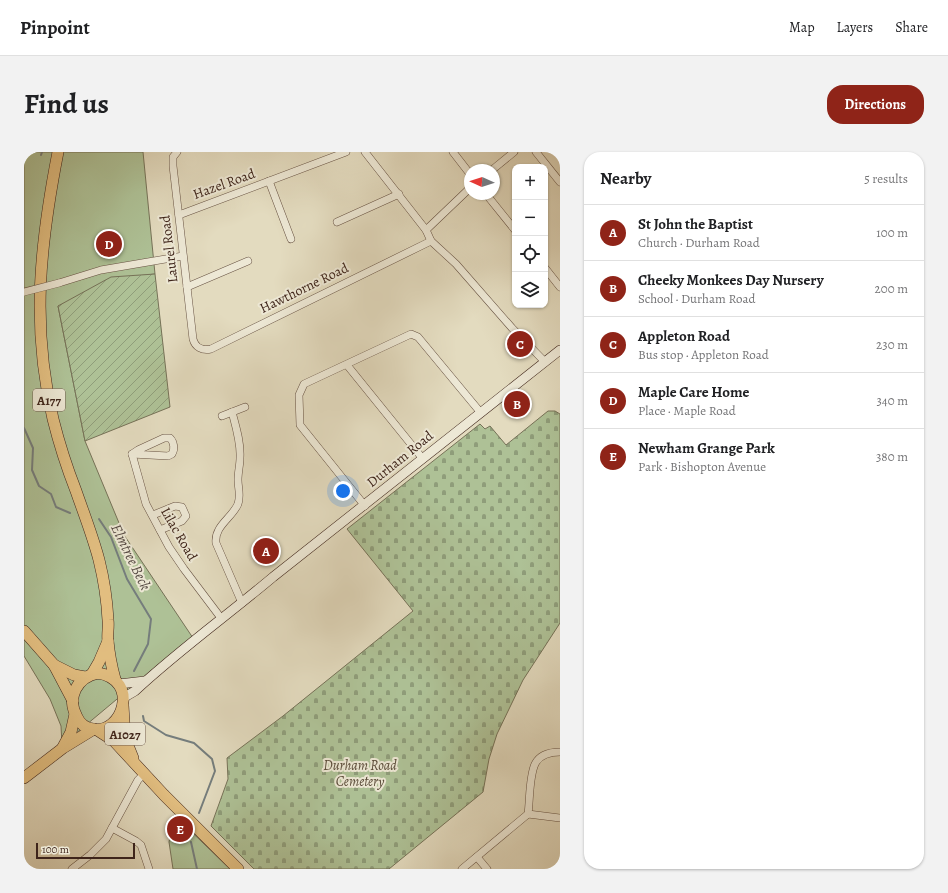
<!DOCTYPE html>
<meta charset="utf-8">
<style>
body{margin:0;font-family:Alegreya,serif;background:#f2f2f2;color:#202124}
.controls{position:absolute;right:12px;top:12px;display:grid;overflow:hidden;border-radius:8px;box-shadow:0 1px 3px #0004}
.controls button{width:36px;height:36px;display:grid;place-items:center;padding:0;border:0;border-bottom:1px solid #e0e0e0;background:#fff;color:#202124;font:20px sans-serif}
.compass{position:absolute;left:440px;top:12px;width:36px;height:36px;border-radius:50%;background:#fff;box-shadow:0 1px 3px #0004;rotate:273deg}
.scale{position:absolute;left:12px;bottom:10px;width:99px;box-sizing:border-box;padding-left:4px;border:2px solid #3e241a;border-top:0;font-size:11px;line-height:14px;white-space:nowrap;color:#3e241a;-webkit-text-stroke:3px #ede8d5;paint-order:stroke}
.you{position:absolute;left:319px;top:339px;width:14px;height:14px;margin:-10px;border:3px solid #fff;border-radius:50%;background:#1a73e8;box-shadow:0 0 0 6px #1a73e833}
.badge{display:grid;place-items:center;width:26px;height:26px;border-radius:50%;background:#8f2418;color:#fff;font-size:13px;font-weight:700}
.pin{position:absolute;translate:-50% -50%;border:2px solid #fff;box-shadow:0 1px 4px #0006}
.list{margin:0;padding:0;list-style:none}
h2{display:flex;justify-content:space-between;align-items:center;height:52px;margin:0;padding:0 16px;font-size:17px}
h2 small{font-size:13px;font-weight:400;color:#757577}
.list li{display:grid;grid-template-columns:26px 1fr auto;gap:12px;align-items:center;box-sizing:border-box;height:56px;padding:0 16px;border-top:1px solid #e0e0e0}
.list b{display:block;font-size:15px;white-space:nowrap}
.list p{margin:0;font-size:13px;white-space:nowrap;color:#757577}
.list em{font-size:13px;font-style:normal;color:#757577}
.icon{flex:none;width:22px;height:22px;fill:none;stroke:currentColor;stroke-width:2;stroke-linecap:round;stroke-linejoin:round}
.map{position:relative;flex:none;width:536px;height:717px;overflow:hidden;border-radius:16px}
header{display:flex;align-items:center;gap:24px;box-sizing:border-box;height:56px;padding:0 20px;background:#fff;border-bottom:1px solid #e0e0e0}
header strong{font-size:19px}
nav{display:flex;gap:22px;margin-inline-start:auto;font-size:14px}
.intro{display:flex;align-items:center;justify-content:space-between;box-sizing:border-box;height:96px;padding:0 24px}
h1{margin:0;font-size:28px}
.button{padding:10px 18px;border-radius:16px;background:#8f2418;color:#fff;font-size:14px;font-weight:700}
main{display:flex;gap:24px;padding:0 24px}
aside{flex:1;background:#fff;border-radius:16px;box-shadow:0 1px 3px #0004}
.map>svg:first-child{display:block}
</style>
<header>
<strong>Pinpoint</strong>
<nav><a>Map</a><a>Layers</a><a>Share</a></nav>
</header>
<div class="intro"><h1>Find us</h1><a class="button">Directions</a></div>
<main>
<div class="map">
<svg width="536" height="717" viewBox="0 0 536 717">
<defs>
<pattern id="cemetery-stones" width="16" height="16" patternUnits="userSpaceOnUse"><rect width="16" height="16" fill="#aec196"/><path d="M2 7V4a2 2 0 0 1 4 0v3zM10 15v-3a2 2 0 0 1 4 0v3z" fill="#8f9d7a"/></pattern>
<pattern id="garden-furrows" width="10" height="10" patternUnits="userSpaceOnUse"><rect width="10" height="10" fill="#aec196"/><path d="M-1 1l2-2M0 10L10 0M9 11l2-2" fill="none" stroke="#8f9d7a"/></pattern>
</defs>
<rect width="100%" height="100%" fill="#e3dbbf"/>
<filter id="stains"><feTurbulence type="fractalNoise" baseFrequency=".005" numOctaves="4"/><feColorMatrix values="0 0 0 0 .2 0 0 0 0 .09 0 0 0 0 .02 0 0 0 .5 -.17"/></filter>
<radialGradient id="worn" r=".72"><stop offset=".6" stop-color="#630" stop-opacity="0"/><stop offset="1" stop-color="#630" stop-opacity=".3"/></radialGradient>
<g fill="#aec196" stroke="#767258">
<path d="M 0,0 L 119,0 L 131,122 L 113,124 L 34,154 L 61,289 L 100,383 L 171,489 L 135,512 L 38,593 L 37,574 L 26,547 L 0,504 Z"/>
<path d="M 150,663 L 206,717 L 149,717 L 145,690 Z"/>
</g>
<path fill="url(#cemetery-stones)" stroke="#767258" d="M 524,259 L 531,259 L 536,262 L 536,471 L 499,528 L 473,582 L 465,607 L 459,640 L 365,717 L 230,717 L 187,674 L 204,627 L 203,606 L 259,564 L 389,459 L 323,377 L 456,272 L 461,277 L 466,274 L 482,293 Z"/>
<path fill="url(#garden-furrows)" stroke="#767258" d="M 131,122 L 146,255 L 61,289 L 34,154 L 87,125 Z"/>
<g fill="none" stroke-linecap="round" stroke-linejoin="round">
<g stroke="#757d7c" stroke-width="2">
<path d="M 17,3 L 18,0"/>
<path d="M 0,276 L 9,296 L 8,318 L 15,334 L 27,342 L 32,355 L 46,361"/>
<path d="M 75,367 L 87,385 L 103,427 L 127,467 L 124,492 L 110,519"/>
<path d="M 119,564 L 120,569 L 142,583 L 170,591 L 188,607 L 191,619 L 175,661"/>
<path d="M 167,690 L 173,717"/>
</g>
<defs>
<g id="street">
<path d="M 153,0 L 149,5 L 149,14 L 169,187 C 171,195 178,199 187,197 L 407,89"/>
<path d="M 341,0 L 402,78 L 407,89 L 432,112 L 488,176 L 521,210"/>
<path d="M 429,0 L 446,22"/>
<path d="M 512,0 L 536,30"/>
<path d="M 468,18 L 490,0"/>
<path d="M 245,29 L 267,87"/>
<path d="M 462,42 L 491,78"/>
<path d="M 155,63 L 322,0"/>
<path d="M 313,70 L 375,42"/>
<path d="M 402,78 L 446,36"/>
<path d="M 521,116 L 536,135"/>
<path d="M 35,131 L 77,118 L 159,104"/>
<path d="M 163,135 L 224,109"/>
<path d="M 323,213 L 399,307"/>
<path d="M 208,260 C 212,275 217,291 216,306 C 216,313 214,320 214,328 C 214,336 217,343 214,352 C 208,366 190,374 192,391 L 218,451"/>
<path d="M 198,264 L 221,255"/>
<path d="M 140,286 L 146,286 C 150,290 151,297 148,302 L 144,304 L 108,302 L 114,298 Z"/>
<path d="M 108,302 L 122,352 L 145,395 L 160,417 L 197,466"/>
<path d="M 341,354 L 276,273 L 275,243 L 280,232 L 387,182 L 394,185 L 457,261"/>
<path d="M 129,363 L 151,354 L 158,355 L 162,364 L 158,369 L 136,378"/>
<path d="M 504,662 L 536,666"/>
<path d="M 88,676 L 112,689 L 117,693 L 125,717"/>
<path d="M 453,705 L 463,717"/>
<path d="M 48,717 L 66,703 L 82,687 L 114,628 L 121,621"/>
<path d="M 438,717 L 504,662 C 506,648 505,625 511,612 C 516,602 527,600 536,600"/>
</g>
<g id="secondary">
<path d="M 95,532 L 121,529"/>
<path d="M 99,546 L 111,539 C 155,498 204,463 249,425 L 536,198"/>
</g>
<g id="primary">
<path d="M 34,0 C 16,92 7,174 29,267 C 35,291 43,316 52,339 C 60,362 69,385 75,408 C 80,428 83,448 84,468 C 85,475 83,482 84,489 C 85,501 88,516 91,527"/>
<path d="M 0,479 L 30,513 L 49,549"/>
<path d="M 30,513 L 50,523 L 61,525"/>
<path d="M 74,521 C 117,528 98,583 69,577 C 62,576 56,572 53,565 C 42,546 53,525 74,521 Z"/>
<path d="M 68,522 L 75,510 L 84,489"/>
<path d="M 99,553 L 101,586 L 109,606"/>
<path d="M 73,578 L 90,589 L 140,643 L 214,717"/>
<path d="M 39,595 L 47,580 L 51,562"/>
<path d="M 0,626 L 39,596 L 70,577"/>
</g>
</defs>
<use href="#street" stroke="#675243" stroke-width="8"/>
<use href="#secondary" stroke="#3e241a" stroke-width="10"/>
<use href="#primary" stroke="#3e241a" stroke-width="12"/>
<use href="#street" stroke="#ede8d5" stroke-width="7"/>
<use href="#secondary" stroke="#ede8d5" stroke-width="9"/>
<use href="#primary" stroke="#e2be80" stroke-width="11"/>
<defs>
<path id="street-bridge" d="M 0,140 L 35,131"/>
</defs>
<use href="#street-bridge" stroke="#675243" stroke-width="8" stroke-linecap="butt"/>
<use href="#street-bridge" stroke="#ede8d5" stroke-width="7"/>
</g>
<g text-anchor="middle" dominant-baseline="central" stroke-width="4" stroke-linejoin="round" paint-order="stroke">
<g fill="#ede8d5" stroke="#725f52" stroke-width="1">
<rect x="9" y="237" width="32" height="22" rx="3"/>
<rect x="81" y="571" width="40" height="22" rx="3"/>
</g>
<g font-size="13" font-weight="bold" fill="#3e241a">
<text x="25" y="248">A177</text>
<text x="101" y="582">A1027</text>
</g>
<g font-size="14" fill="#3e241a" stroke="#ede8d5">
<text transform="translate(200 32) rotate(-20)">Hazel Road</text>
<text transform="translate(145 97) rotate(-97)">Laurel Road</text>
<text transform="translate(280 136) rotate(-26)">Hawthorne Road</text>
<text transform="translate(376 307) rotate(-39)">Durham Road</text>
<text transform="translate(155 382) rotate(60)">Lilac Road</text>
</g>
<g font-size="14" font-style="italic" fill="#5a4b39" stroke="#ede8d5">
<text x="336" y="613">Durham Road<tspan x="336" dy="16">Cemetery</tspan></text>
</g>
<g font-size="15" font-style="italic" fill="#554943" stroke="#ede8d5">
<text transform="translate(107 405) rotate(64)">Elmtree Beck</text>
</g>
</g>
<rect width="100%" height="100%" filter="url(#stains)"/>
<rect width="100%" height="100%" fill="url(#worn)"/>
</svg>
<div class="controls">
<button>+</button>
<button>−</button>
<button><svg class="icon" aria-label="locate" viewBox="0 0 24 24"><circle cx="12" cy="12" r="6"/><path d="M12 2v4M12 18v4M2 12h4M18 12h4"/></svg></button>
<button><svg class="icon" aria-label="layers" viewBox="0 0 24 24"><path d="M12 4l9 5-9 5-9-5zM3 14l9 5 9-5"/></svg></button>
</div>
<svg class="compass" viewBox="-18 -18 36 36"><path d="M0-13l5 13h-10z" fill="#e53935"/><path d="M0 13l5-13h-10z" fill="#757577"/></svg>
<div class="scale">100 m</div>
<div class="you"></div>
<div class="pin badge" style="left:242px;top:399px">A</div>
<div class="pin badge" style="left:493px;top:252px">B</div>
<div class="pin badge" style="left:496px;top:192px">C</div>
<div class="pin badge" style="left:85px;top:92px">D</div>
<div class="pin badge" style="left:156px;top:677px">E</div>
</div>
<aside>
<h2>Nearby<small>5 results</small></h2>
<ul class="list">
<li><span class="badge">A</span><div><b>St John the Baptist</b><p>Church · Durham Road</p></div><em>100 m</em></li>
<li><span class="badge">B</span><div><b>Cheeky Monkees Day Nursery</b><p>School · Durham Road</p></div><em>200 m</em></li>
<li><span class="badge">C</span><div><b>Appleton Road</b><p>Bus stop · Appleton Road</p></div><em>230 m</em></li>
<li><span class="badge">D</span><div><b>Maple Care Home</b><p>Place · Maple Road</p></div><em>340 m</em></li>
<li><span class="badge">E</span><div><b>Newham Grange Park</b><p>Park · Bishopton Avenue</p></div><em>380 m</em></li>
</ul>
</aside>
</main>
